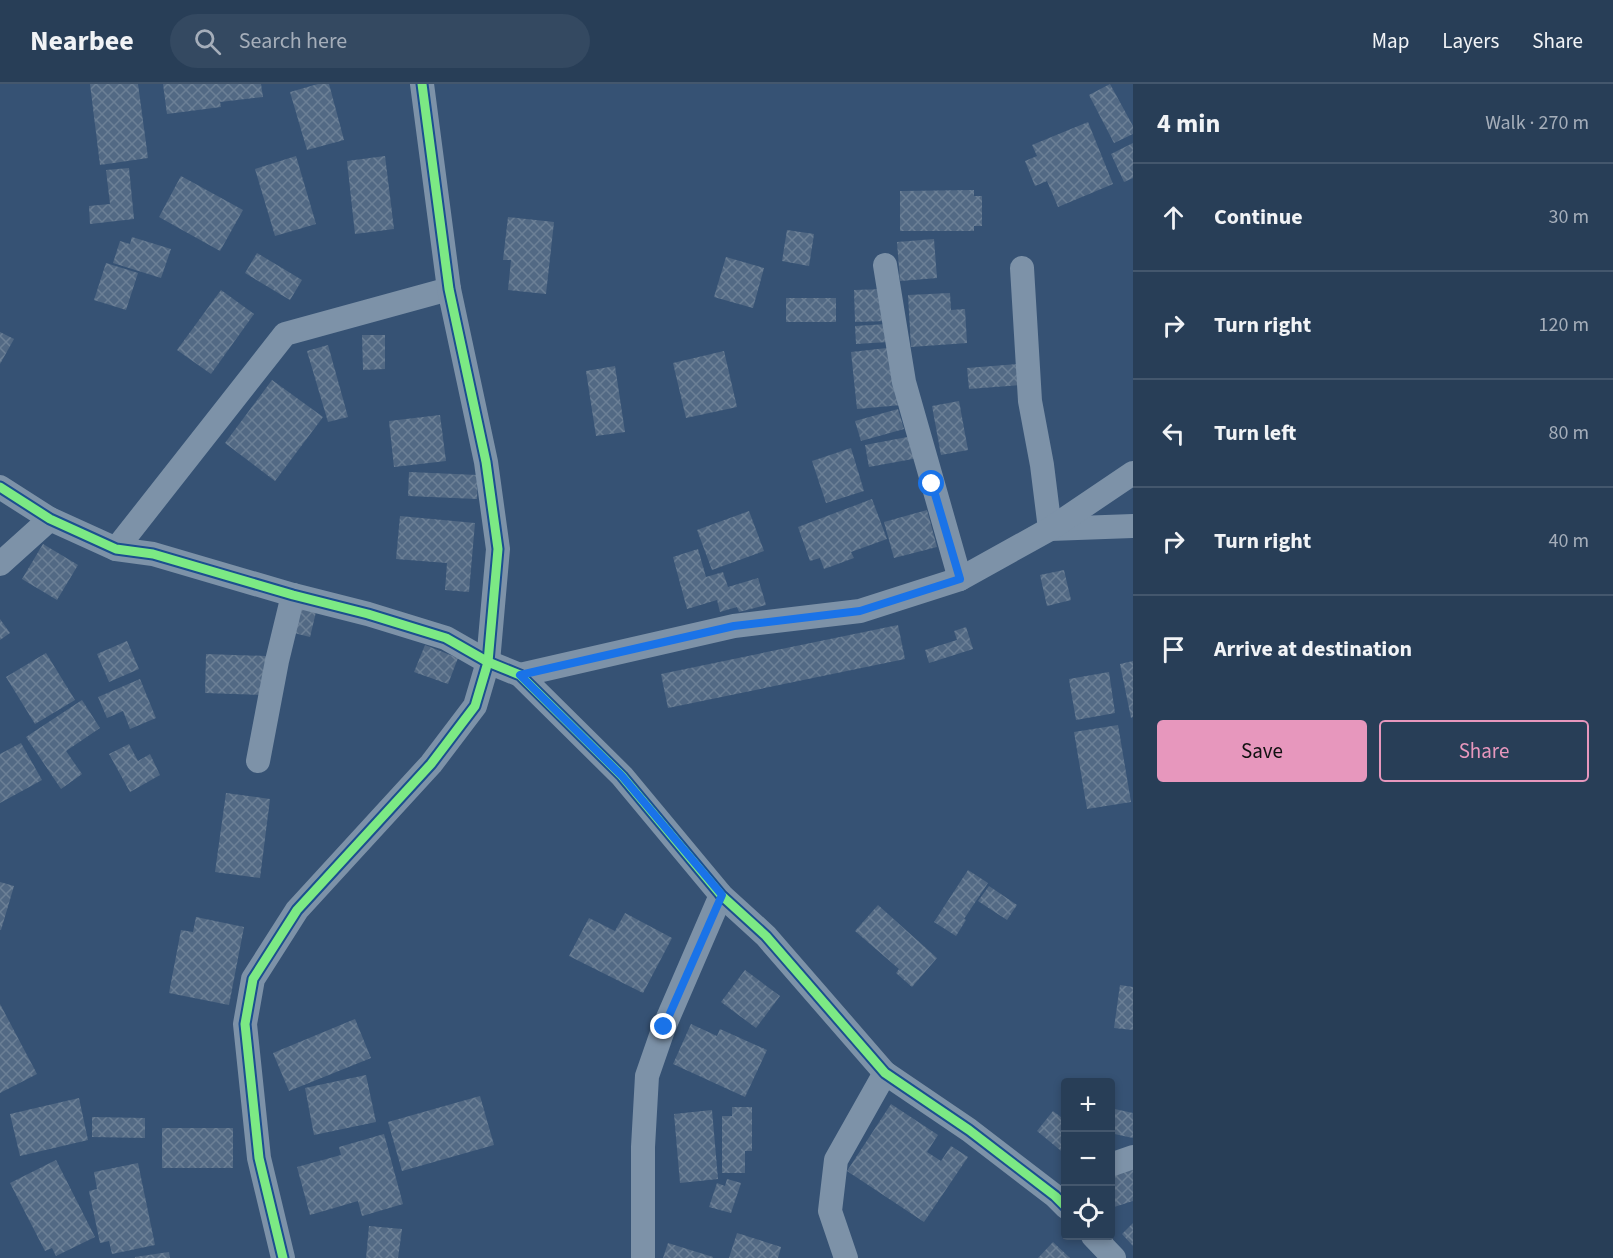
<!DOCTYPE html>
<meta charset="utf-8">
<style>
body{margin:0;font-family:"Source Sans 3",sans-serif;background:#344961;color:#f1f3f6}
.controls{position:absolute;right:18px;bottom:18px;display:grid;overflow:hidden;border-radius:6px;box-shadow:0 3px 9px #0003}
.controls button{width:54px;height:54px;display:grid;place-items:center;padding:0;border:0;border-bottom:2px solid #44576d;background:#283e57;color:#f1f3f6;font:30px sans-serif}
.stop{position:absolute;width:18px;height:18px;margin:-14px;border:4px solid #1a73e8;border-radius:50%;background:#fff}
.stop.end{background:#1a73e8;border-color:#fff;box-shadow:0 2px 6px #0008}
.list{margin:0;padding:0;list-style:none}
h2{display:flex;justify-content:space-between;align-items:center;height:78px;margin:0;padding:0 24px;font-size:26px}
h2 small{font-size:20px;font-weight:400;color:#a5aeba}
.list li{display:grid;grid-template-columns:39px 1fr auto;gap:18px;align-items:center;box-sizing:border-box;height:108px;padding:0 24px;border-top:2px solid #44576d}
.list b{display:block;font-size:22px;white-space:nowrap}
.list em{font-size:20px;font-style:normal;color:#a5aeba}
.actions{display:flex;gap:12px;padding:18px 24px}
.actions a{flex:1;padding:14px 0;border:2px solid #e797bd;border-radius:6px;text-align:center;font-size:21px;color:#e797bd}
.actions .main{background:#e797bd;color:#111}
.icon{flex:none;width:33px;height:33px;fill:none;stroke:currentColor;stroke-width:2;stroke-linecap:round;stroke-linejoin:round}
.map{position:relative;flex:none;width:1133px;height:1174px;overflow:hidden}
header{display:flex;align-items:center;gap:36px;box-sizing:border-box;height:84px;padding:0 30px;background:#283e57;border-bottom:2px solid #44576d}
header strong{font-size:28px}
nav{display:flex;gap:33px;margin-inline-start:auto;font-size:21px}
.search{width:420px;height:54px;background:#344961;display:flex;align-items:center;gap:15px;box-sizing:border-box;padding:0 21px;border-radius:33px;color:#a5aeba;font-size:22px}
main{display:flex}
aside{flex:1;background:#283e57}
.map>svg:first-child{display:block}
</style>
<header>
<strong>Nearbee</strong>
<div class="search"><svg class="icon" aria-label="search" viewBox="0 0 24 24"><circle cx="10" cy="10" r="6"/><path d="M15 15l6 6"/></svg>Search here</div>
<nav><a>Map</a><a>Layers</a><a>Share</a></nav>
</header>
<main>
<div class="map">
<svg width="1133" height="1174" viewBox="0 0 1133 1174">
<defs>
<pattern id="building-cross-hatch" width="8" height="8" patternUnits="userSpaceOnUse" patternTransform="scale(1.5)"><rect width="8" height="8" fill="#526984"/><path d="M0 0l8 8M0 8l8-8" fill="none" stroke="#6c8096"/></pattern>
</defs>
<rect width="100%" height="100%" fill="#365274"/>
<g fill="url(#building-cross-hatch)">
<path d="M 90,0 L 138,0 L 148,74 L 100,81 Z"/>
<path d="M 163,0 L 261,0 L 263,13 L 220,18 L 221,23 L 167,30 Z"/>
<path d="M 318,0 L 329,0 L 344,56 L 307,66 L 290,8 Z"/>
<path d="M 1110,0 L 1133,42 L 1133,50 L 1114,59 L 1089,11 Z"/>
<path d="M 1088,38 L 1113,100 L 1058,123 L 1047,97 L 1035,102 L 1025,77 L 1037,72 L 1032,61 Z"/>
<path d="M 1133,59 L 1133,94 L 1124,98 L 1111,70 Z"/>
<path d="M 296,72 L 316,140 L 275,152 L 255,85 Z"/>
<path d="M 385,72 L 394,145 L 355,150 L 347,77 Z"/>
<path d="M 129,84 L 134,135 L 90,140 L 89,122 L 110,120 L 106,86 Z"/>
<path d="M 181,92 L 243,126 L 220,167 L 159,133 Z"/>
<path d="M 974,106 L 974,112 L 982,112 L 982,142 L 974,142 L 974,147 L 900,147 L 900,107 Z"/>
<path d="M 508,133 L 554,138 L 546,210 L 508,206 L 511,176 L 503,176 Z"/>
<path d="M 787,146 L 814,150 L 809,182 L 782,177 Z"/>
<path d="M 132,153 L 171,165 L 161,194 L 113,179 L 120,157 L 130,160 Z"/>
<path d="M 934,155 L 937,194 L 900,197 L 897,158 Z"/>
<path d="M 257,169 L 302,196 L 290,216 L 245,189 Z"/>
<path d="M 726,173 L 764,184 L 753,224 L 714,213 Z"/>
<path d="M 106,179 L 138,189 L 126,226 L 94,216 Z"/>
<path d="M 886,205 L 887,237 L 855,238 L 854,206 Z"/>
<path d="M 221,206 L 254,230 L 211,290 L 177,266 Z"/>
<path d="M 950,209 L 951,226 L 965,225 L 967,259 L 911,263 L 908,211 Z"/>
<rect x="786" y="214" width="50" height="24"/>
<path d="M 887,240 L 888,258 L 856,260 L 855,242 Z"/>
<path d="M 0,248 L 14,255 L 0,280 Z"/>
<path d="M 362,251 L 385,251 L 385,285 L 363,286 Z"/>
<path d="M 328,261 L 348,333 L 328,338 L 307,267 Z"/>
<path d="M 896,263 L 902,321 L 857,325 L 851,268 Z"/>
<path d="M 724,267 L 737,323 L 686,334 L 673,279 Z"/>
<path d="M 1018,280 L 1020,301 L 969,305 L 967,284 Z"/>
<path d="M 615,282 L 625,348 L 596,352 L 586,287 Z"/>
<path d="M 272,296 L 323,333 L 275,397 L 225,359 Z"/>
<path d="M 959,317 L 968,366 L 941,371 L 932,322 Z"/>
<path d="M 898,325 L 904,345 L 861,357 L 855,337 Z"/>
<path d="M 440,331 L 446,377 L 394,383 L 389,337 Z"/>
<path d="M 913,352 L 918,374 L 869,383 L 865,361 Z"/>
<path d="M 851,364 L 864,407 L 826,419 L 812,377 Z"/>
<path d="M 409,388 L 478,391 L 477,415 L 408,412 Z"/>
<path d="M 872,415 L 887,455 L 851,468 L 854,474 L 824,485 L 820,474 L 810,477 L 798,443 Z"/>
<path d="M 927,426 L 937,463 L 894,474 L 884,438 Z"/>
<path d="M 749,427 L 764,467 L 712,486 L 697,446 Z"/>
<path d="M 400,432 L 475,439 L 469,508 L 445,506 L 447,479 L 396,475 Z"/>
<path d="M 43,460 L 78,481 L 57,516 L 22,495 Z"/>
<path d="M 698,465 L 706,493 L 723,488 L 728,503 L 758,494 L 766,521 L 739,528 L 737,523 L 720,528 L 717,516 L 687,525 L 673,473 Z"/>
<path d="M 1064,486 L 1071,516 L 1047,522 L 1040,491 Z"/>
<path d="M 296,524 L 316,528 L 310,553 L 290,548 Z"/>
<path d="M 0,535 L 10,549 L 0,556 Z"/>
<path d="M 898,541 L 905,575 L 668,624 L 661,590 Z"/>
<path d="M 966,543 L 973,565 L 929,579 L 925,566 L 957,556 L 954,547 Z"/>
<path d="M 127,557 L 139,585 L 109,598 L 97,570 Z"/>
<path d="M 425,561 L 458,574 L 448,600 L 414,588 Z"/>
<path d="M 46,569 L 75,616 L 35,640 L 6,593 Z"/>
<path d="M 206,570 L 266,572 L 265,611 L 205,609 Z"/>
<path d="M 1133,577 L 1133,633 L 1131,634 L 1120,580 Z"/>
<path d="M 1109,588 L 1115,629 L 1076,636 L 1069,595 Z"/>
<path d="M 140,595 L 156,634 L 130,645 L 123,627 L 107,634 L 98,613 Z"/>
<path d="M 82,616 L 100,644 L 66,667 L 82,690 L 61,705 L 26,653 Z"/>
<path d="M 1118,641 L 1131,718 L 1087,725 L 1074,648 Z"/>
<path d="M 21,659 L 42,696 L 0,719 L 0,670 Z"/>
<path d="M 129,660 L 138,677 L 150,670 L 160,691 L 130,708 L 109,670 Z"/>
<path d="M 226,709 L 270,715 L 260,794 L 215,788 Z"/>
<path d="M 968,786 L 988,799 L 964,835 L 966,836 L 956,852 L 934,838 Z"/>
<path d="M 0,798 L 14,802 L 1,846 L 0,846 Z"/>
<path d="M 989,802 L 1017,821 L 1007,836 L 978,817 Z"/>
<path d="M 878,821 L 937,874 L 912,903 L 896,889 L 899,885 L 855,847 Z"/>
<path d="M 625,829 L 672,854 L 643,909 L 569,872 L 589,834 L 615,847 Z"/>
<path d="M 196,833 L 244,843 L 229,921 L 169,909 L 181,846 L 193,848 Z"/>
<path d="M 745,886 L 780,912 L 756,944 L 721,918 Z"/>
<path d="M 1120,901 L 1133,903 L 1133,946 L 1114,944 Z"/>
<path d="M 0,920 L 37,990 L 0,1009 Z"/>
<path d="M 355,935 L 371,974 L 289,1007 L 273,969 Z"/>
<path d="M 691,940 L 717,952 L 720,945 L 767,966 L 745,1013 L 673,980 Z"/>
<path d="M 366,991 L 376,1038 L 314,1051 L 305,1004 Z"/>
<path d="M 480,1012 L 494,1061 L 402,1087 L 388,1038 Z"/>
<path d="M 79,1014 L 88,1056 L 20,1072 L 10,1030 Z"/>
<path d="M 891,1020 L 938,1051 L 927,1068 L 941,1077 L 951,1062 L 968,1073 L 924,1138 L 847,1087 Z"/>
<path d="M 732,1023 L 752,1023 L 752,1067 L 745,1067 L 745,1089 L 722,1089 L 722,1032 L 732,1032 Z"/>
<path d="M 1110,1024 L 1133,1029 L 1133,1054 L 1110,1049 Z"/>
<path d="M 712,1026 L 718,1095 L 680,1099 L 674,1030 Z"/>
<path d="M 1053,1027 L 1066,1037 L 1066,1071 L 1037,1047 Z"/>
<path d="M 92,1033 L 145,1034 L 145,1054 L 92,1053 Z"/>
<rect x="162" y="1044" width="71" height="40"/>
<path d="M 384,1050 L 403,1120 L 362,1132 L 358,1117 L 310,1131 L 297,1083 L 341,1071 L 339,1063 Z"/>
<path d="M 56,1076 L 95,1153 L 56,1172 L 52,1164 L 45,1167 L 10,1099 Z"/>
<path d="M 138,1079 L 155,1161 L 112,1170 L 109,1157 L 100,1159 L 89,1107 L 97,1105 L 94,1088 Z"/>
<path d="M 1133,1082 L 1133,1117 L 1111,1124 L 1110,1088 Z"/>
<path d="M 727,1095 L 741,1099 L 731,1129 L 709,1123 L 717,1099 L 725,1102 Z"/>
<path d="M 1133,1139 L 1133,1162 L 1122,1150 Z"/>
<path d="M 369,1142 L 402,1145 L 398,1174 L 366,1174 Z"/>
<path d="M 737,1149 L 781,1163 L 778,1174 L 729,1174 Z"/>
<path d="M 1053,1158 L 1070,1174 L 1038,1174 Z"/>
<path d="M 668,1159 L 713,1173 L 713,1174 L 663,1174 Z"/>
<path d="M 169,1168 L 170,1174 L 135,1174 L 135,1173 Z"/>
</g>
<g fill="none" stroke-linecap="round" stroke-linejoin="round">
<g stroke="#7d92a8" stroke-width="24">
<path d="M 885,181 L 904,298 L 960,495"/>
<path d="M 1022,184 L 1030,317 L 1042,381 L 1050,445 L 1133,442"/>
<path d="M 0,403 L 50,435 L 116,465 L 153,470 L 293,511 L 368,530 L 446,554 L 488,578 L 520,591 L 622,692 L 721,811 L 766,852 L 885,989 L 969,1046 L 1055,1112 L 1066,1123"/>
<path d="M 116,465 L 285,250 L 449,205"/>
<path d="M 0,480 L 50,435"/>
<path d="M 520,591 L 734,542 L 860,527 L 960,495 L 1050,445 L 1133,389"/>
<path d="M 258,677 L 277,577 L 293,511"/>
<path d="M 1110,1081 L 1133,1073"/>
<path d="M 1093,1152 L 1114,1174"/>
<path d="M 283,1174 L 259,1074 L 245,940 L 253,895 L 297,826 L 431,680 L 475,622 L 488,578 L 498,465 L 486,378 L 449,205 L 422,0"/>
<path d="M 643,1174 L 643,1063 L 647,992 L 664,943 L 721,811"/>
<path d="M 846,1174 L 830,1127 L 836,1076 L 885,989"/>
</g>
<defs>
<g id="cycleway">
<path d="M 0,403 L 50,435 L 116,465 L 153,470 L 293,511 L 368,530 L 446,554 L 488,578 L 520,591 L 622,692 L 721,811 L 766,852 L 885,989 L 969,1046 L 1055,1112 L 1066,1123"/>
<path d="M 283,1174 L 259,1074 L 245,940 L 253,895 L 297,826 L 431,680 L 475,622 L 488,578 L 498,465 L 486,378 L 449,205 L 422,0"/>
</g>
</defs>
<use href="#cycleway" stroke="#1b4f8f" stroke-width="13"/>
<use href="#cycleway" stroke="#7ce984" stroke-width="9"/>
</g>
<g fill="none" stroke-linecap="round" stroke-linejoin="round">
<path stroke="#1a73e8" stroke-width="8" d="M 664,943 L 722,811 L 622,692 L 520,591 L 734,542 L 860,527 L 960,495 L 932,400"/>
</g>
</svg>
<div class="controls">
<button>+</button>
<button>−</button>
<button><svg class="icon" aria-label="locate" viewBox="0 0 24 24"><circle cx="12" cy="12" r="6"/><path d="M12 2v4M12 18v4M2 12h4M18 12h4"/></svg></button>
</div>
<div class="stop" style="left:932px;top:400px"></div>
<div class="stop end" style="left:664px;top:943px"></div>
</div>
<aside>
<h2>4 min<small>Walk · 270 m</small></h2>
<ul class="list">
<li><svg class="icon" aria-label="ahead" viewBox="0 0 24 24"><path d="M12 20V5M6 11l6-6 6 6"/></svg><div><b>Continue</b></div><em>30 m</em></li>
<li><svg class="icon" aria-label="right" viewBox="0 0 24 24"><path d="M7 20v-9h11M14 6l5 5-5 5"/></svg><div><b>Turn right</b></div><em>120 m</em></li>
<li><svg class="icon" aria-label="left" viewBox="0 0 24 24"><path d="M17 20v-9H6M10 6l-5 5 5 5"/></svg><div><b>Turn left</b></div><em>80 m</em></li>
<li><svg class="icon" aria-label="right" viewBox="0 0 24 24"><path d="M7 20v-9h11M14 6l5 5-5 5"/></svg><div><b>Turn right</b></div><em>40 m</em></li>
<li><svg class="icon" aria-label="arrive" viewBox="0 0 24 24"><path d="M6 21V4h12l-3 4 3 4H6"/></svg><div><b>Arrive at destination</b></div></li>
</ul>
<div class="actions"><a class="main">Save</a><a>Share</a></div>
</aside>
</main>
